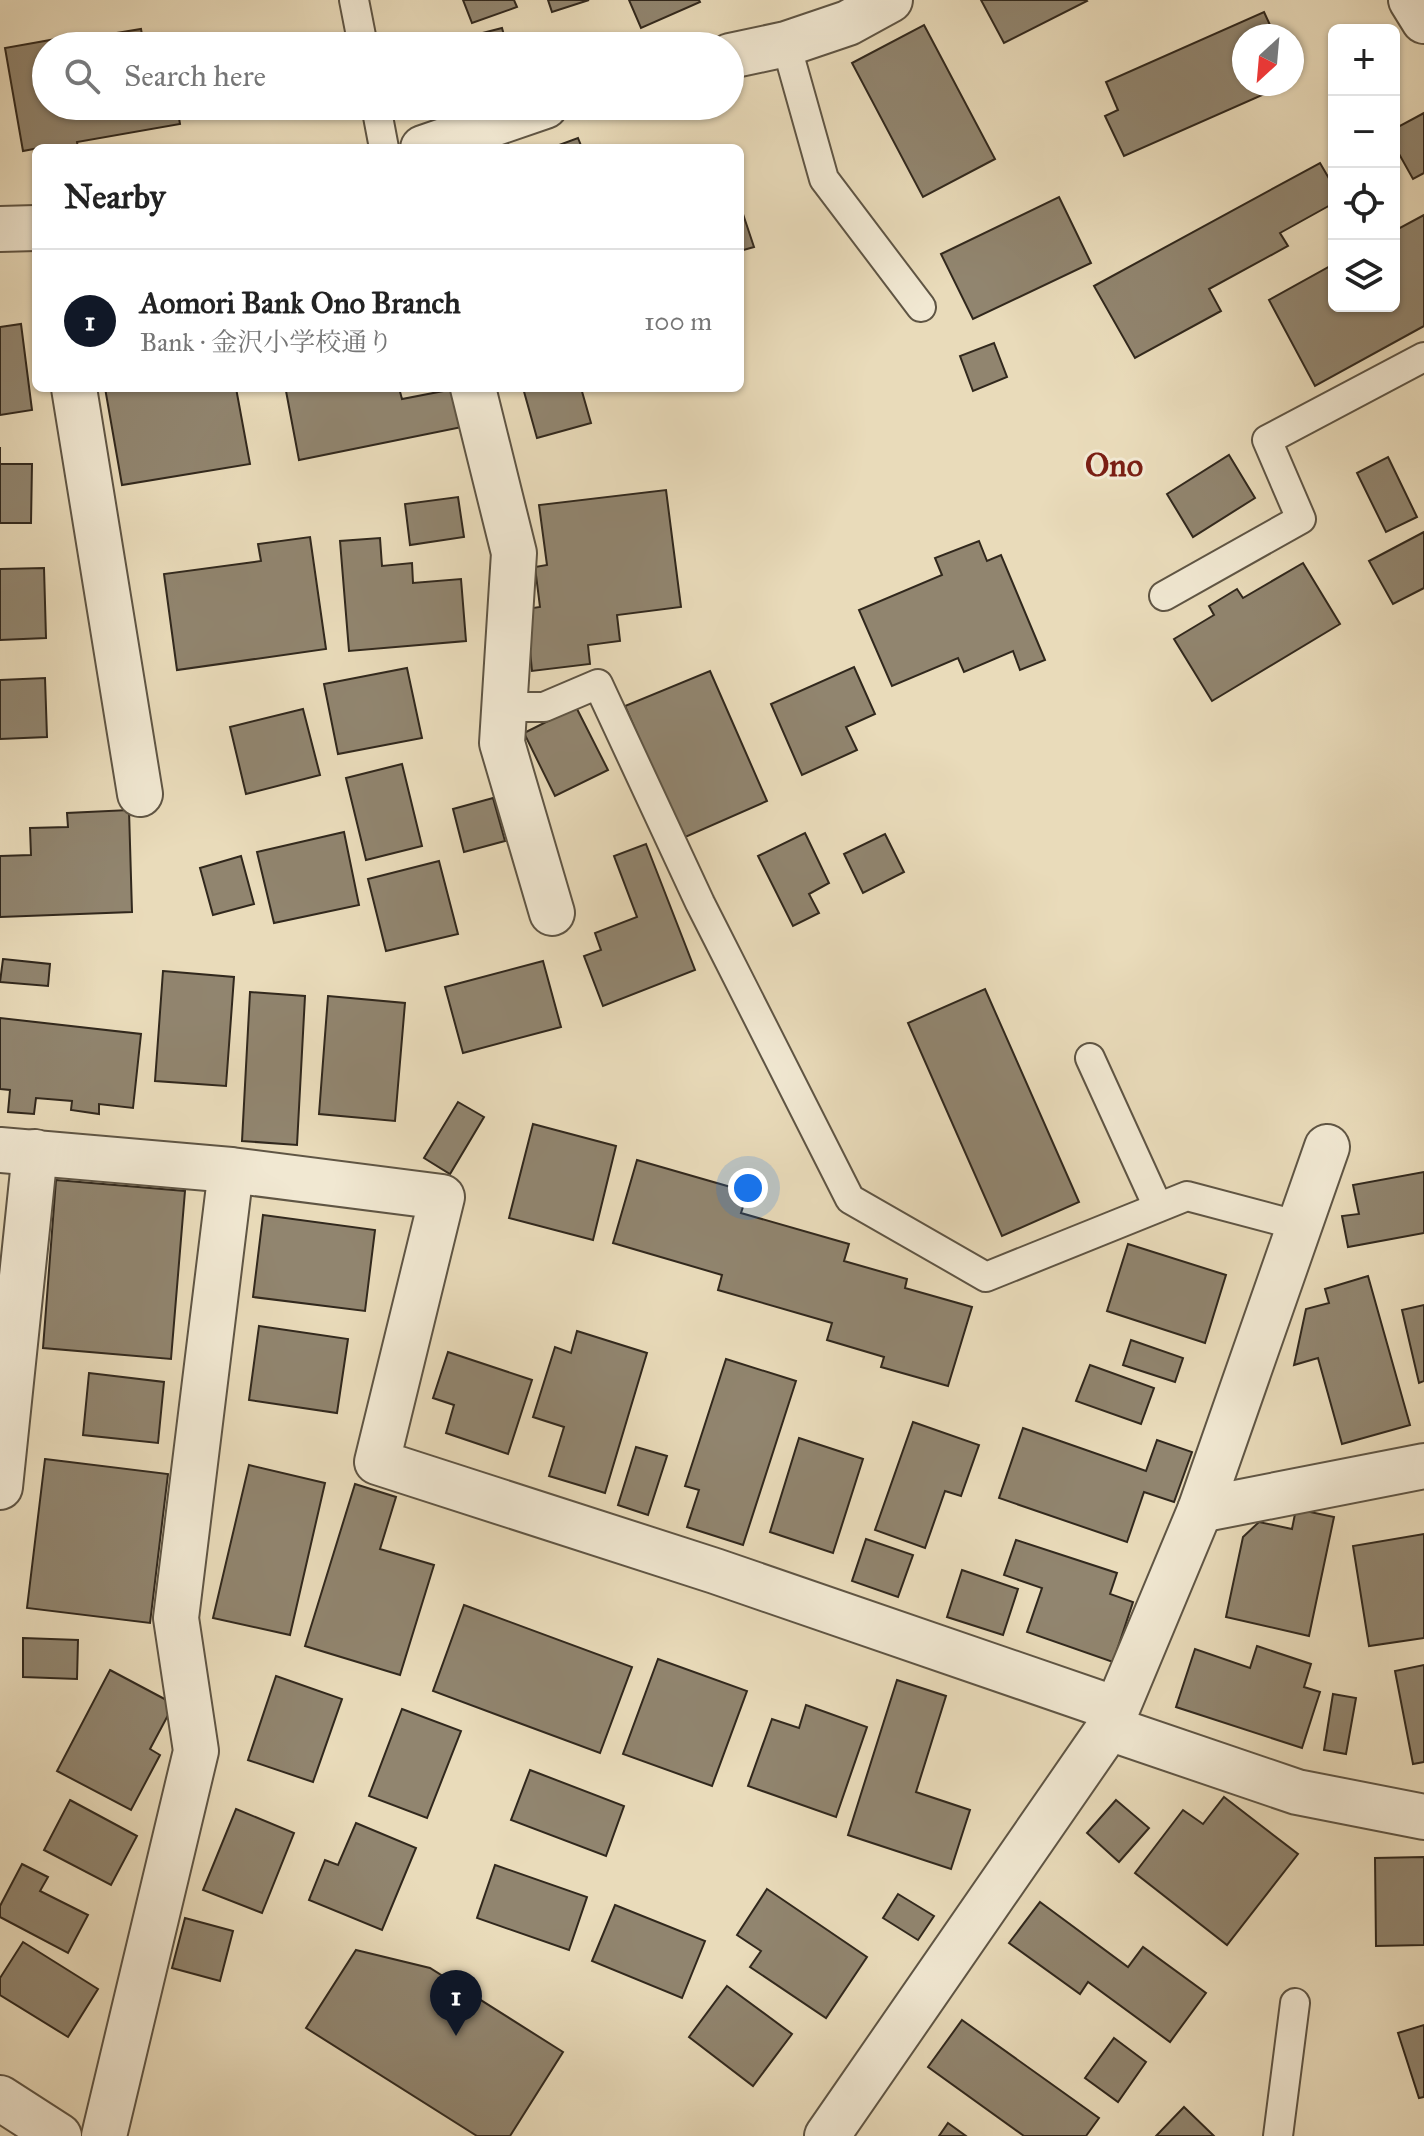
<!DOCTYPE html>
<meta charset="utf-8">
<style>
body{margin:0;font-family:"IM FELL Great Primer","Noto Serif JP",serif;background:#f2f2f2;color:#222}
.controls{position:absolute;right:24px;top:24px;display:grid;overflow:hidden;border-radius:12px;box-shadow:0 2px 6px #0004}
.controls button{width:72px;height:72px;display:grid;place-items:center;padding:0;border:0;border-bottom:2px solid #e0e0e0;background:#fff;color:#222;font:40px sans-serif}
.compass{position:absolute;left:1232px;top:24px;width:72px;height:72px;border-radius:50%;background:#fff;box-shadow:0 2px 6px #0004;rotate:206deg}
.you{position:absolute;left:748px;top:1188px;width:28px;height:28px;margin:-20px;border:6px solid #fff;border-radius:50%;background:#1a73e8;box-shadow:0 0 0 12px #1a73e833}
.badge{display:grid;place-items:center;width:52px;height:52px;border-radius:50%;background:#111827;color:#fff;font-size:26px;font-weight:700}
.pin{position:absolute;translate:-50% -66px;filter:drop-shadow(0 2px 4px #0008)}
.pin::after{content:'';position:absolute;top:42px;width:28px;height:24px;background:inherit;clip-path:polygon(0 0,100% 0,50% 100%)}
.list{margin:0;padding:0;list-style:none}
h2{display:flex;justify-content:space-between;align-items:center;height:104px;margin:0;padding:0 32px;font-size:34px}
h2 small{font-size:26px;font-weight:400;color:#767676}
.list li{display:grid;grid-template-columns:52px 1fr auto;gap:24px;align-items:center;box-sizing:border-box;height:144px;padding:0 32px;border-top:2px solid #e0e0e0}
.list b{display:block;font-size:30px;white-space:nowrap}
.list p{margin:0;font-size:26px;white-space:nowrap;color:#767676}
.list em{font-size:26px;font-style:normal;color:#767676}
.icon{flex:none;width:44px;height:44px;fill:none;stroke:currentColor;stroke-width:2;stroke-linecap:round;stroke-linejoin:round}
.map{position:relative;flex:none;width:1424px;height:2136px;overflow:hidden}
.search{position:absolute;background:#fff;box-shadow:0 2px 6px #0004;left:32px;top:32px;width:712px;height:88px;display:flex;align-items:center;gap:20px;box-sizing:border-box;padding:0 28px;border-radius:44px;color:#767676;font-size:30px}
.panel{position:absolute;background:#fff;box-shadow:0 2px 6px #0004;left:32px;top:144px;width:712px;height:248px;border-radius:12px}
.map>svg:first-child{display:block}
</style>
<div class="map">
<svg width="1424" height="2136" viewBox="0 0 1424 2136">
<rect width="100%" height="100%" fill="#e9dbba"/>
<filter id="stains"><feTurbulence type="fractalNoise" baseFrequency=".0025" numOctaves="4"/><feColorMatrix values="0 0 0 0 .2 0 0 0 0 .09 0 0 0 0 .02 0 0 0 .5 -.17"/></filter>
<radialGradient id="worn" r=".72"><stop offset=".6" stop-color="#630" stop-opacity="0"/><stop offset="1" stop-color="#630" stop-opacity=".3"/></radialGradient>
<g fill="#91856f" stroke="#31281d" stroke-width="2">
<path d="M 463,0 L 514,0 L 517,7 L 472,23 Z"/>
<path d="M 548,0 L 589,0 L 552,12 Z"/>
<path d="M 629,0 L 699,0 L 700,2 L 641,28 Z"/>
<path d="M 981,0 L 1086,0 L 1087,1 L 1004,43 Z"/>
<path d="M 1264,12 L 1275,36 L 1244,36 L 1244,84 L 1287,84 L 1124,156 L 1105,116 L 1118,110 L 1106,82 Z"/>
<path d="M 924,25 L 995,159 L 923,197 L 852,63 Z"/>
<path d="M 502,28 L 507,46 L 461,46 L 459,39 Z"/>
<path d="M 141,29 L 144,46 L 94,46 L 92,37 Z"/>
<path d="M 56,39 L 57,46 L 46,46 L 46,106 L 177,106 L 180,124 L 77,142 L 78,148 L 44,147 L 23,151 L 5,48 Z"/>
<path d="M 1424,113 L 1424,173 L 1413,179 L 1394,145 L 1394,129 Z"/>
<path d="M 578,138 L 582,148 L 551,148 Z"/>
<path d="M 1320,163 L 1334,187 L 1334,203 L 1280,233 L 1288,246 L 1209,289 L 1221,311 L 1135,358 L 1094,286 Z"/>
<path d="M 1059,197 L 1091,263 L 973,319 L 941,254 Z"/>
<path d="M 740,205 L 754,247 L 740,251 Z"/>
<path d="M 1424,215 L 1424,326 L 1315,386 L 1269,300 L 1334,264 L 1334,306 L 1394,306 L 1394,231 Z"/>
<path d="M 21,324 L 32,410 L 0,415 L 0,327 Z"/>
<path d="M 994,343 L 1007,377 L 973,391 L 960,356 Z"/>
<path d="M 105,388 L 236,388 L 250,464 L 122,485 Z"/>
<path d="M 301,388 L 399,388 L 402,399 L 454,389 L 462,427 L 299,460 L 286,391 Z"/>
<path d="M 523,388 L 581,388 L 591,423 L 537,438 Z"/>
<path d="M 0,447 L 0,464 L 32,464 L 31,523 L 0,523 Z"/>
<path d="M 1229,455 L 1255,498 L 1193,537 L 1167,494 Z"/>
<path d="M 1388,457 L 1417,517 L 1386,532 L 1357,473 Z"/>
<path d="M 666,490 L 681,607 L 617,615 L 620,641 L 588,645 L 590,664 L 532,671 L 526,609 L 540,607 L 535,567 L 547,565 L 539,505 Z"/>
<path d="M 458,497 L 464,537 L 410,545 L 405,504 Z"/>
<path d="M 1424,532 L 1424,588 L 1393,604 L 1369,561 Z"/>
<path d="M 310,537 L 326,649 L 177,670 L 164,574 L 261,561 L 258,544 Z"/>
<path d="M 380,538 L 382,566 L 412,563 L 413,583 L 461,579 L 466,641 L 349,651 L 340,541 Z"/>
<path d="M 979,541 L 987,561 L 1001,555 L 1045,660 L 1020,670 L 1013,651 L 964,672 L 958,658 L 892,686 L 859,610 L 942,575 L 935,558 Z"/>
<path d="M 1303,563 L 1340,624 L 1212,701 L 1174,639 L 1214,615 L 1209,606 L 1237,589 L 1243,598 Z"/>
<path d="M 44,568 L 46,638 L 0,640 L 0,569 Z"/>
<path d="M 854,667 L 875,714 L 846,727 L 857,750 L 802,775 L 771,704 Z"/>
<path d="M 407,668 L 422,738 L 338,754 L 324,684 Z"/>
<path d="M 710,671 L 767,801 L 683,838 L 625,706 Z"/>
<path d="M 45,678 L 47,737 L 0,739 L 0,680 Z"/>
<path d="M 576,707 L 608,770 L 555,796 L 524,733 Z"/>
<path d="M 303,709 L 320,775 L 246,794 L 230,727 Z"/>
<path d="M 402,764 L 422,846 L 366,860 L 346,778 Z"/>
<path d="M 493,798 L 505,841 L 464,852 L 453,809 Z"/>
<path d="M 129,810 L 132,912 L 0,917 L 0,856 L 31,855 L 30,828 L 68,827 L 67,813 Z"/>
<path d="M 344,832 L 359,905 L 274,923 L 257,852 Z"/>
<path d="M 805,833 L 829,883 L 809,894 L 819,913 L 793,926 L 758,856 Z"/>
<path d="M 885,834 L 904,872 L 863,893 L 844,854 Z"/>
<path d="M 646,844 L 695,970 L 603,1006 L 584,956 L 601,950 L 595,933 L 637,917 L 614,856 Z"/>
<path d="M 241,856 L 254,904 L 213,915 L 200,868 Z"/>
<path d="M 439,861 L 458,934 L 386,951 L 368,879 Z"/>
<path d="M 3,959 L 50,964 L 48,986 L 0,982 Z"/>
<path d="M 543,961 L 561,1027 L 463,1053 L 445,987 Z"/>
<path d="M 163,971 L 234,977 L 226,1086 L 155,1081 Z"/>
<path d="M 985,989 L 1079,1202 L 1002,1236 L 908,1023 Z"/>
<path d="M 250,992 L 305,996 L 297,1145 L 242,1141 Z"/>
<path d="M 328,996 L 405,1003 L 395,1121 L 319,1114 Z"/>
<path d="M 0,1018 L 141,1034 L 133,1108 L 99,1104 L 99,1114 L 71,1110 L 72,1101 L 36,1098 L 34,1114 L 8,1112 L 10,1090 L 0,1089 Z"/>
<path d="M 458,1102 L 484,1117 L 450,1174 L 424,1158 Z"/>
<path d="M 533,1124 L 616,1146 L 593,1240 L 509,1218 Z"/>
<path d="M 637,1160 L 748,1192 L 741,1213 L 849,1244 L 844,1261 L 907,1279 L 905,1288 L 972,1307 L 948,1386 L 881,1367 L 884,1357 L 827,1340 L 832,1323 L 718,1290 L 722,1275 L 613,1243 Z"/>
<path d="M 1424,1172 L 1424,1233 L 1348,1247 L 1342,1216 L 1359,1214 L 1353,1185 Z"/>
<path d="M 56,1180 L 185,1191 L 171,1359 L 43,1348 Z"/>
<path d="M 263,1215 L 375,1230 L 365,1311 L 253,1297 Z"/>
<path d="M 1128,1244 L 1226,1275 L 1205,1343 L 1107,1311 Z"/>
<path d="M 1368,1276 L 1410,1425 L 1342,1444 L 1318,1358 L 1294,1365 L 1306,1309 L 1329,1303 L 1325,1289 Z"/>
<path d="M 1424,1305 L 1424,1381 L 1419,1383 L 1402,1310 Z"/>
<path d="M 259,1326 L 348,1339 L 337,1413 L 249,1400 Z"/>
<path d="M 577,1331 L 647,1353 L 605,1493 L 549,1476 L 564,1427 L 533,1417 L 555,1347 L 571,1353 Z"/>
<path d="M 1131,1340 L 1183,1358 L 1175,1382 L 1123,1365 Z"/>
<path d="M 448,1352 L 532,1380 L 508,1454 L 446,1433 L 454,1405 L 433,1398 Z"/>
<path d="M 726,1359 L 796,1381 L 743,1545 L 687,1527 L 699,1490 L 685,1486 Z"/>
<path d="M 1090,1365 L 1154,1388 L 1141,1424 L 1076,1401 Z"/>
<path d="M 89,1373 L 164,1382 L 158,1443 L 83,1435 Z"/>
<path d="M 913,1422 L 979,1445 L 961,1496 L 945,1491 L 925,1548 L 875,1530 Z"/>
<path d="M 1023,1428 L 1146,1471 L 1157,1440 L 1192,1452 L 1174,1502 L 1144,1492 L 1127,1542 L 999,1498 Z"/>
<path d="M 799,1438 L 863,1459 L 833,1553 L 770,1532 Z"/>
<path d="M 636,1447 L 667,1456 L 648,1515 L 618,1505 Z"/>
<path d="M 45,1459 L 168,1474 L 150,1623 L 27,1608 Z"/>
<path d="M 249,1465 L 325,1483 L 290,1635 L 213,1618 Z"/>
<path d="M 355,1484 L 396,1497 L 380,1549 L 434,1565 L 400,1675 L 305,1646 Z"/>
<path d="M 1296,1509 L 1334,1517 L 1309,1636 L 1226,1617 L 1243,1537 L 1259,1522 L 1292,1529 Z"/>
<path d="M 1424,1534 L 1424,1638 L 1369,1646 L 1353,1546 Z"/>
<path d="M 866,1539 L 913,1555 L 898,1597 L 852,1581 Z"/>
<path d="M 1016,1540 L 1117,1573 L 1110,1594 L 1133,1602 L 1113,1662 L 1027,1632 L 1042,1588 L 1004,1575 Z"/>
<path d="M 962,1570 L 1018,1589 L 1003,1635 L 947,1617 Z"/>
<path d="M 464,1605 L 632,1667 L 600,1753 L 433,1691 Z"/>
<path d="M 23,1638 L 78,1640 L 77,1679 L 23,1677 Z"/>
<path d="M 1257,1646 L 1311,1664 L 1304,1687 L 1320,1692 L 1302,1748 L 1176,1707 L 1195,1649 L 1250,1668 Z"/>
<path d="M 658,1659 L 747,1691 L 712,1786 L 623,1754 Z"/>
<path d="M 1424,1665 L 1424,1762 L 1413,1764 L 1395,1671 Z"/>
<path d="M 110,1670 L 174,1704 L 150,1749 L 160,1755 L 131,1810 L 57,1771 Z"/>
<path d="M 276,1676 L 342,1699 L 313,1782 L 248,1760 Z"/>
<path d="M 897,1680 L 946,1696 L 916,1792 L 970,1810 L 951,1869 L 848,1835 Z"/>
<path d="M 1333,1694 L 1356,1698 L 1346,1754 L 1324,1750 Z"/>
<path d="M 806,1705 L 867,1727 L 836,1817 L 748,1786 L 772,1719 L 799,1728 Z"/>
<path d="M 402,1709 L 461,1731 L 427,1818 L 369,1796 Z"/>
<path d="M 530,1770 L 624,1806 L 606,1856 L 511,1820 Z"/>
<path d="M 1224,1797 L 1298,1854 L 1227,1945 L 1135,1873 L 1183,1810 L 1203,1824 Z"/>
<path d="M 70,1800 L 137,1836 L 111,1885 L 44,1850 Z"/>
<path d="M 1116,1800 L 1149,1828 L 1119,1862 L 1087,1833 Z"/>
<path d="M 236,1809 L 294,1833 L 262,1913 L 203,1890 Z"/>
<path d="M 356,1823 L 416,1848 L 382,1930 L 309,1900 L 325,1860 L 338,1865 Z"/>
<path d="M 1424,1857 L 1424,1945 L 1376,1946 L 1375,1858 Z"/>
<path d="M 22,1864 L 48,1877 L 40,1891 L 88,1915 L 68,1953 L 0,1917 L 0,1906 Z"/>
<path d="M 495,1865 L 587,1897 L 569,1950 L 477,1918 Z"/>
<path d="M 767,1889 L 867,1957 L 826,2018 L 750,1967 L 761,1951 L 737,1935 Z"/>
<path d="M 898,1894 L 934,1916 L 918,1940 L 883,1918 Z"/>
<path d="M 1040,1902 L 1128,1967 L 1143,1947 L 1206,1993 L 1170,2042 L 1088,1982 L 1080,1994 L 1009,1943 Z"/>
<path d="M 615,1905 L 705,1941 L 682,1998 L 592,1961 Z"/>
<path d="M 185,1918 L 233,1931 L 220,1981 L 172,1968 Z"/>
<path d="M 23,1942 L 98,1989 L 68,2037 L 0,1995 L 0,1978 Z"/>
<path d="M 356,1950 L 430,1968 L 563,2052 L 510,2136 L 477,2136 L 306,2028 Z"/>
<path d="M 727,1986 L 792,2034 L 753,2086 L 689,2037 Z"/>
<path d="M 962,2020 L 1099,2118 L 1086,2136 L 1024,2136 L 928,2067 Z"/>
<path d="M 1424,2025 L 1424,2097 L 1419,2098 L 1398,2033 Z"/>
<path d="M 1114,2038 L 1146,2062 L 1118,2102 L 1085,2078 Z"/>
<path d="M 1184,2107 L 1214,2136 L 1156,2136 Z"/>
<path d="M 948,2123 L 966,2136 L 939,2136 Z"/>
</g>
<g fill="none" stroke-linecap="round" stroke-linejoin="round">
<defs>
<g id="service">
<path d="M 354,0 L 363,46"/>
<path d="M 786,44 L 824,179 L 921,307"/>
<path d="M 376,106 L 384,148"/>
<path d="M 1164,596 L 1301,519 L 1267,440 L 1424,357"/>
<path d="M 505,707 L 544,707 L 598,684 L 700,903 L 850,1199 L 986,1277 L 1187,1196 L 1300,1226"/>
<path d="M 1090,1058 L 1158,1207"/>
<path d="M 1278,2136 L 1295,2003"/>
</g>
<g id="minor">
<path d="M 1411,0 L 1424,21"/>
<path d="M 730,56 L 786,44 L 848,23 L 890,0"/>
<path d="M 423,148 L 545,106"/>
<path d="M 0,229 L 36,228"/>
<path d="M 74,388 L 140,794"/>
<path d="M 473,388 L 514,553 L 502,743 L 552,913"/>
<path d="M 0,1150 L 231,1170 L 442,1197 L 377,1462 L 715,1571 L 1116,1709"/>
<path d="M 0,1487 L 35,1152"/>
<path d="M 1200,1510 L 1424,1466"/>
<path d="M 1109,1728 L 1297,1792 L 1424,1817"/>
<path d="M 104,2136 L 196,1751 L 176,1618 L 231,1170"/>
<path d="M 827,2136 L 1109,1728 L 1200,1510 L 1327,1147"/>
</g>
<path id="tertiary" d="M 0,2098 L 59,2136"/>
</defs>
<use href="#service" stroke="#5f5544" stroke-width="32"/>
<use href="#minor" stroke="#5f5544" stroke-width="48"/>
<use href="#tertiary" stroke="#5f5544" stroke-width="48"/>
<use href="#service" stroke="#f1e8d2" stroke-width="28"/>
<use href="#minor" stroke="#f1e8d2" stroke-width="44"/>
<use href="#tertiary" stroke="#f1e8d2" stroke-width="44"/>
</g>
<g text-anchor="middle" dominant-baseline="central" stroke-width="6" stroke-linejoin="round" paint-order="stroke">
<g font-size="32" font-weight="bold" fill="#7a1f14" stroke="#f1e8d2">
<text x="1114" y="465">Ono</text>
</g>
</g>
<rect width="100%" height="100%" filter="url(#stains)"/>
<rect width="100%" height="100%" fill="url(#worn)"/>
</svg>
<div class="controls">
<button>+</button>
<button>−</button>
<button><svg class="icon" aria-label="locate" viewBox="0 0 24 24"><circle cx="12" cy="12" r="6"/><path d="M12 2v4M12 18v4M2 12h4M18 12h4"/></svg></button>
<button><svg class="icon" aria-label="layers" viewBox="0 0 24 24"><path d="M12 4l9 5-9 5-9-5zM3 14l9 5 9-5"/></svg></button>
</div>
<svg class="compass" viewBox="-18 -18 36 36"><path d="M0-13l5 13h-10z" fill="#e53935"/><path d="M0 13l5-13h-10z" fill="#767676"/></svg>
<div class="you"></div>
<div class="pin badge" style="left:456px;top:2036px">1</div>
<div class="search"><svg class="icon" aria-label="search" viewBox="0 0 24 24"><circle cx="10" cy="10" r="6"/><path d="M15 15l6 6"/></svg>Search here</div>
<section class="panel">
<h2>Nearby<small></small></h2>
<ul class="list">
<li><span class="badge">1</span><div><b>Aomori Bank Ono Branch</b><p>Bank · 金沢小学校通り</p></div><em>100 m</em></li>
</ul>
</section>
</div>
